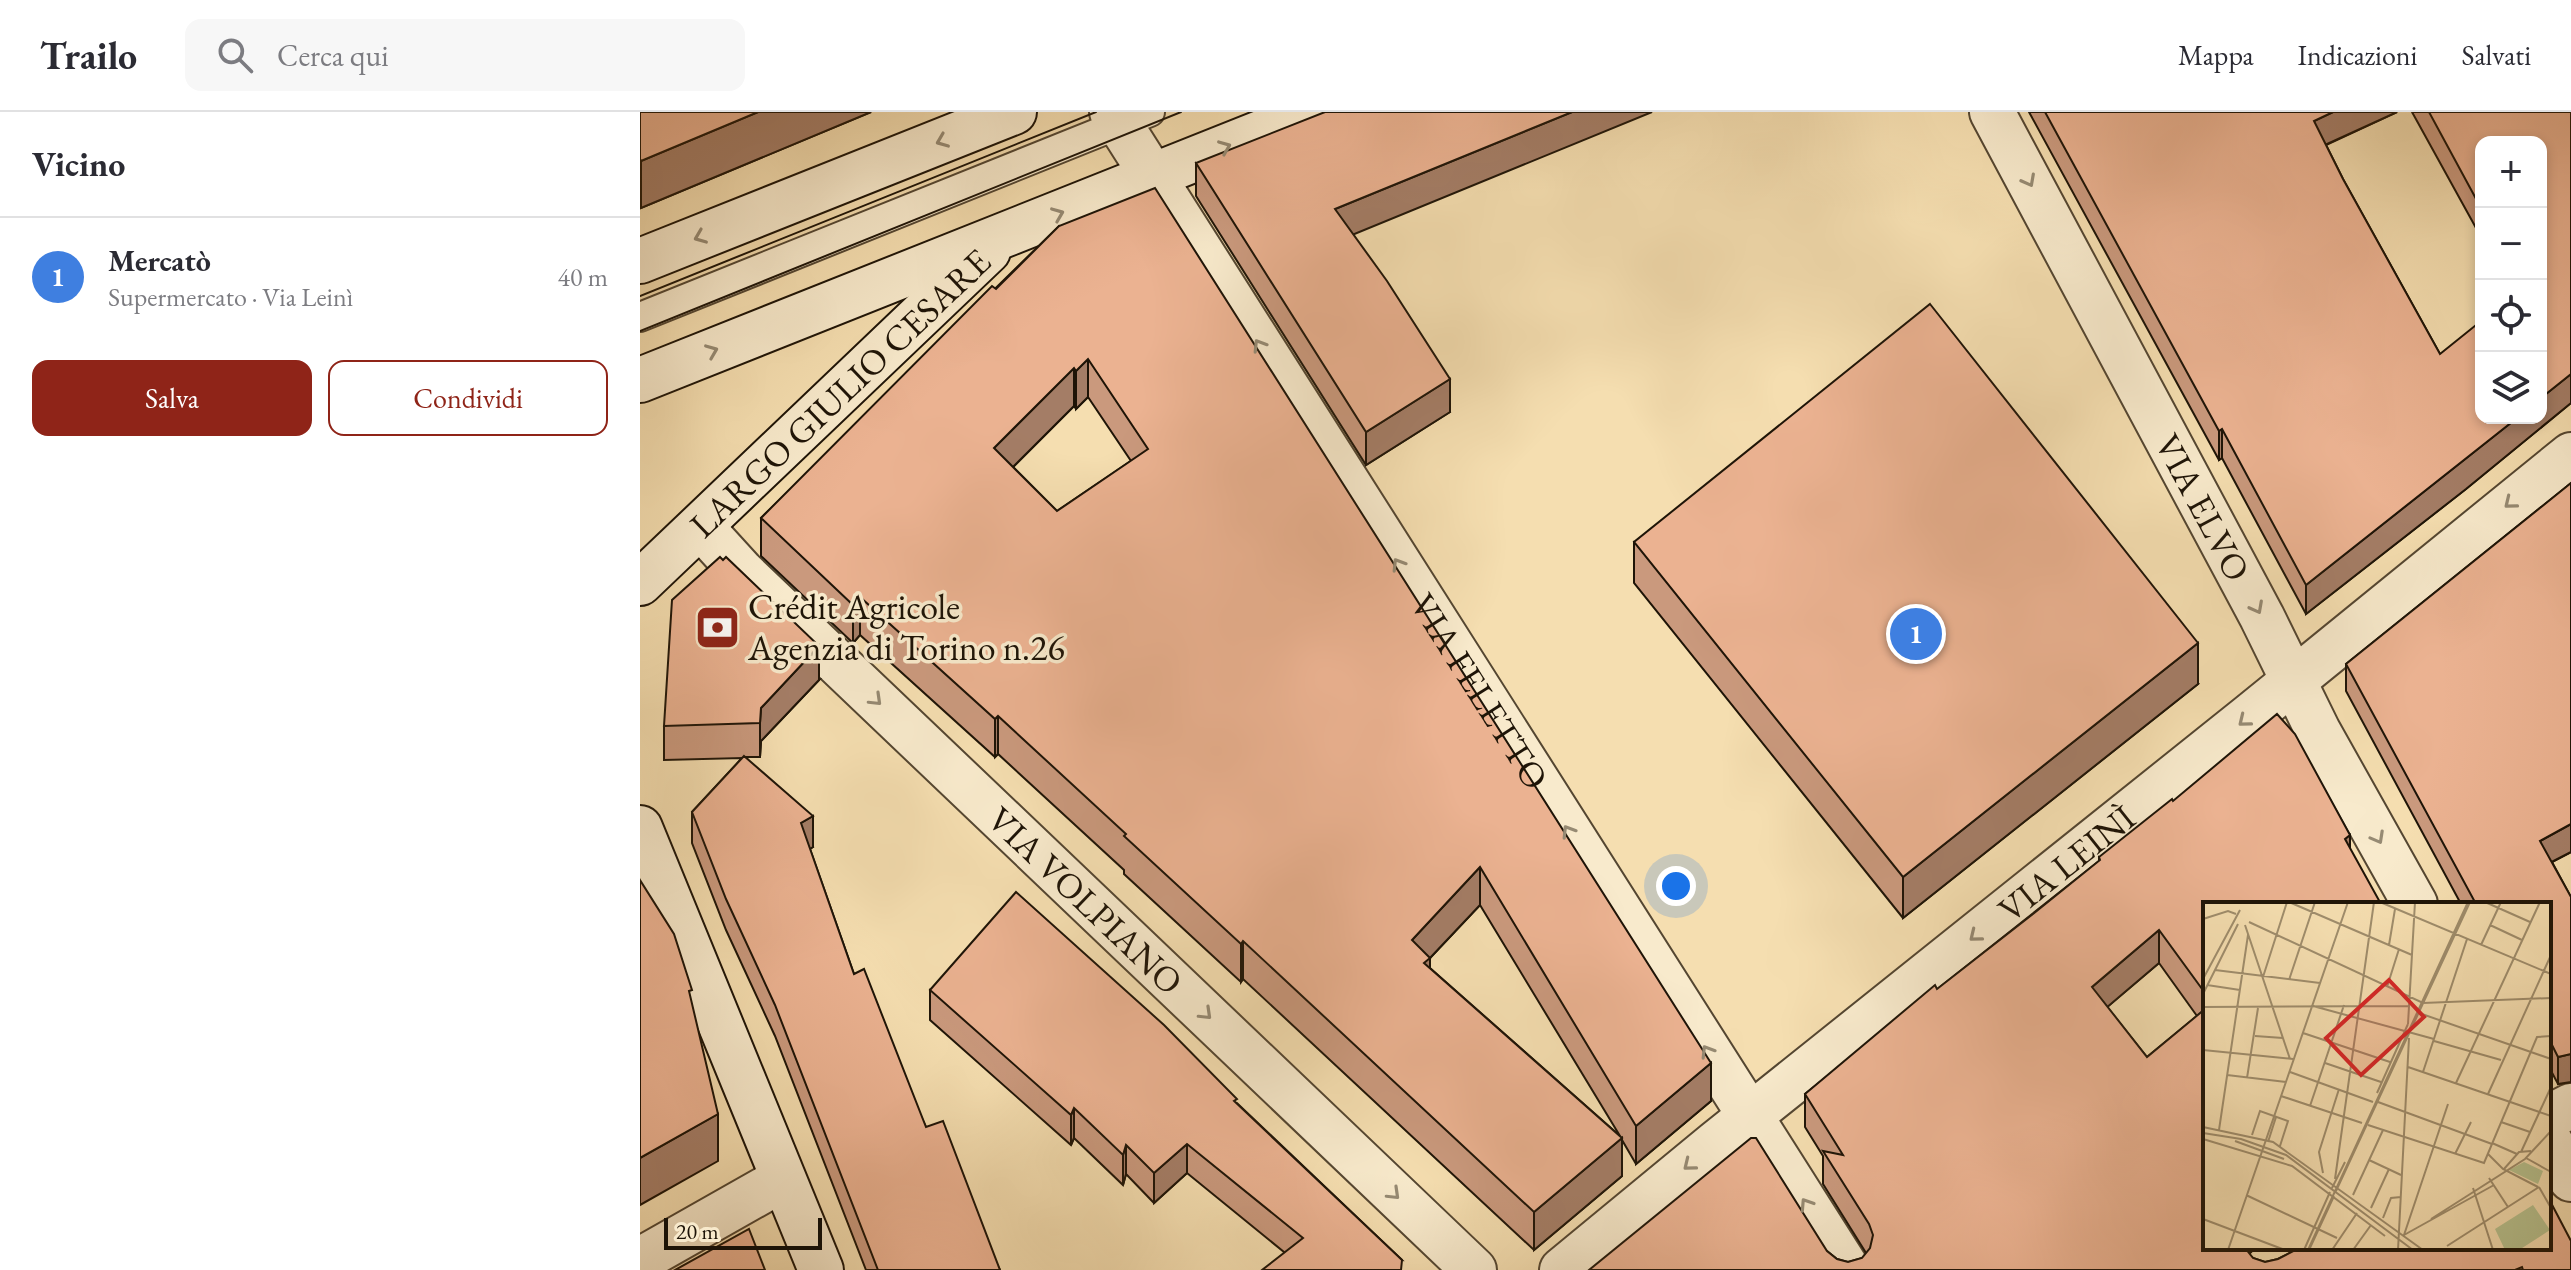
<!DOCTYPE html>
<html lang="it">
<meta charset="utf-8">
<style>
body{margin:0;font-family:"EB Garamond",serif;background:#f7f7f7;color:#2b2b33}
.controls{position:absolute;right:24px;top:24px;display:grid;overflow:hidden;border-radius:16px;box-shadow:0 4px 12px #0003}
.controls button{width:72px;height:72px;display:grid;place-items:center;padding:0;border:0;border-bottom:2px solid #e1e1e2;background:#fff;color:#2b2b33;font:40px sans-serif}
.scale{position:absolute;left:24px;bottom:20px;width:158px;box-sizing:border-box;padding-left:8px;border:4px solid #1e1407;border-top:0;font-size:22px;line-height:28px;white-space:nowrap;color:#1e1407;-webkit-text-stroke:6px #f8eacc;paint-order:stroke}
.you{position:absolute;left:1036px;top:774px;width:28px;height:28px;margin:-20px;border:6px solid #fff;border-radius:50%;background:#1a73e8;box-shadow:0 0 0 12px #1a73e833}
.badge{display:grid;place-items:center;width:52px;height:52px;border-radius:50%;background:#8f2418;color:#fff;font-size:26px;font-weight:700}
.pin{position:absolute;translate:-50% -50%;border:4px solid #fff;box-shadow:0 2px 8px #0006}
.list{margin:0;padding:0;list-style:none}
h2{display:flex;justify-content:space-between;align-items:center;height:104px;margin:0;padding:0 32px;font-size:34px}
h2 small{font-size:26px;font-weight:400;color:#7c7c81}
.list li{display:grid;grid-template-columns:52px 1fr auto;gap:24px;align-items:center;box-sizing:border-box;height:120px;padding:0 32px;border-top:2px solid #e1e1e2}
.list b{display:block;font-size:30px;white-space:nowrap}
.list p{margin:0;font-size:26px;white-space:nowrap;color:#7c7c81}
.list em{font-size:26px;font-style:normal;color:#7c7c81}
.actions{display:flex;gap:16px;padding:24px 32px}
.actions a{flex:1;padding:18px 0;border:2px solid #8f2418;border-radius:16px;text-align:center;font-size:28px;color:#8f2418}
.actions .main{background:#8f2418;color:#fff}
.icon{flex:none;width:44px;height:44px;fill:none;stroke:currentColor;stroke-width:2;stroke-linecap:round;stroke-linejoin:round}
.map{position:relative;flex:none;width:1931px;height:1158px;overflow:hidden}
header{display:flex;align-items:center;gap:48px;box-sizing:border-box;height:112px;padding:0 40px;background:#fff;border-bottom:2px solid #e1e1e2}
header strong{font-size:38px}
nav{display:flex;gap:44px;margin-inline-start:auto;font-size:28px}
.search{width:560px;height:72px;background:#f7f7f7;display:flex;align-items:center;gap:20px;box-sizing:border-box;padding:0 28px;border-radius:16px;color:#7c7c81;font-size:30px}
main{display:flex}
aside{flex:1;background:#fff}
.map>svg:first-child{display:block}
</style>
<header>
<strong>Trailo</strong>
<div class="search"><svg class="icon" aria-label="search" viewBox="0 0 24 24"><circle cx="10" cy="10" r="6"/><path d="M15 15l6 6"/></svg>Cerca qui</div>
<nav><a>Mappa</a><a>Indicazioni</a><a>Salvati</a></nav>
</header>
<main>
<aside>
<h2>Vicino<small></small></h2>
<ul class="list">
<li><span class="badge" style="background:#3f7fe0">1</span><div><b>Mercatò</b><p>Supermercato · Via Leinì</p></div><em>40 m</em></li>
</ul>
<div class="actions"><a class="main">Salva</a><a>Condividi</a></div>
</aside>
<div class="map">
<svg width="1931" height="1158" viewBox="0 0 1931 1158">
<rect width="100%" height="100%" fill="#f5deb0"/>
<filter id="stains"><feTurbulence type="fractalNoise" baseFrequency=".0025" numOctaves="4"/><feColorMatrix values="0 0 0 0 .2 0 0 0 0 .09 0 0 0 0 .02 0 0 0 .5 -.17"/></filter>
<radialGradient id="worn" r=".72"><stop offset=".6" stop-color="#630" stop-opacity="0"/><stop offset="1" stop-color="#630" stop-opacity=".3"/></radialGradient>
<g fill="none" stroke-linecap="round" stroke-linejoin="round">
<defs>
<path id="lane" d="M 0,205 L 510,0"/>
<g id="street">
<path id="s1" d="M 472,0 L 1208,1158"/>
<path id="s2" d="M 1352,0 L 1622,505 L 1678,619 L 1775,792"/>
<path id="s3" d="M 61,415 L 102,460 L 834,1158"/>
<path d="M 1909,1005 L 1931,994"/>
<path d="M 1909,1028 L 1931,1067"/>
<path d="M 0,1148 L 143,1067"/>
<path id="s4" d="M 922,1158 L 1076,1031 L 1610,604 L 1931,343"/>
</g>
<g id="secondary">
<path d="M 0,149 L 374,0"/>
<path d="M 0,268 L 673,0"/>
<path id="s5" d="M 0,471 L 348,139"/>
<path d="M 0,716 L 181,1158"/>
</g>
</defs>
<use href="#lane" stroke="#544631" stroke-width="32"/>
<use href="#street" stroke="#544631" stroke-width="48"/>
<use href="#secondary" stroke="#1e1407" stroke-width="48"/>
<use href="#lane" stroke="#f8eacc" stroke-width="28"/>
<use href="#street" stroke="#f8eacc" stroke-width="44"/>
<use href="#secondary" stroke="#f8eacc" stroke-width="44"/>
<g stroke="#1e1407" stroke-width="2">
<path d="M 0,184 L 456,0"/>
<path d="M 0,219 L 541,0"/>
</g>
</g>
<g fill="#ca997d" stroke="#1e1407" stroke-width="2" fill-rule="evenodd">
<path d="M 0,0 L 231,0 L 1,96 L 0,94 Z"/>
<path d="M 1389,0 L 1757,0 L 1686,33 L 1703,67 L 1800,242 L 1901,306 L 1901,30 L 1841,30 L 1841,125 L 1772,0 L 1931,0 L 1931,291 L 1826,377 L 1666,502 L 1582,346 L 1579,348 Z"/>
<path d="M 556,51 L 713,122 L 810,300 L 726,353 L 556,84 Z"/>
<path d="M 419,114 L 1071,989 L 996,1052 L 982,1028 L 982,1064 L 894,1138 L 603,867 L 601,870 L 484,762 L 484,758 L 358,642 L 355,645 L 220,523 L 213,531 L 121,444 L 121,406 ZM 448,285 L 491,349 L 417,399 L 373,355 L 434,294 L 436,297 ZM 840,793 L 980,1024 L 790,856 L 790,846 Z"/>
<path d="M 1931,371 L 1931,740 L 1912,750 L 1931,785 L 1931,970 L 1918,972 L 1909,955 L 1909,792 L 1821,792 L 1706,579 L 1706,552 Z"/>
<path d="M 994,430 L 1558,572 L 1263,806 L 994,471 Z"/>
<path d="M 179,568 L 121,629 L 120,645 L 106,645 L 173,735 L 170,737 L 214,862 L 286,1015 L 360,1158 L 226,1158 L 135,924 L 86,818 L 52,731 L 52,700 L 102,646 L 24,648 L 24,614 Z"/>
<path d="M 1459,745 L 1565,792 L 1565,1136 L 1615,1136 L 1609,1142 L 1613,1146 L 1625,1150 L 1638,1147 L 1659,1136 L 1931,1158 L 949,1158 L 1187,1139 L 1197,1147 L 1208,1150 L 1222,1146 L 1226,1141 L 1183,1072 L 1183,1044 L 1165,1015 L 1165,982 L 1459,749 ZM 1519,851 L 1557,904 L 1507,945 L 1467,895 Z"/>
<path d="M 290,878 L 597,991 L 762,1148 L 644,1140 L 547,1061 L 514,1091 L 486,1062 L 483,1073 L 434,1026 L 431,1033 L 290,908 Z"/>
</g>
<g fill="#a47d66" stroke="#1e1407" stroke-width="2">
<path d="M 118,0 L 231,0 L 1,96 L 1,49 Z"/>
<path d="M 932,0 L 1012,0 L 695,130 L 695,97 Z"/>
<path d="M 1693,0 L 1757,0 L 1674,38 L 1674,9 Z"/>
<path d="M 448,247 L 448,285 L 436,297 L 436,259 Z"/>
<path d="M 434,256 L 434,294 L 354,374 L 354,336 Z"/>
<path d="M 1931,262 L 1931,291 L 1826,377 L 1666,502 L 1666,473 L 1877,306 L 1901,306 L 1901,286 Z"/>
<path d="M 810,267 L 810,300 L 726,353 L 726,320 Z"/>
<path d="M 1582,317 L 1582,346 L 1579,348 L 1579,319 Z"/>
<path d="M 220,485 L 220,523 L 213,531 L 213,493 Z"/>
<path d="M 1558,531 L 1558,572 L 1263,806 L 1263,765 Z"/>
<path d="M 179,534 L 179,568 L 121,629 L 120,645 L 120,611 L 121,596 Z"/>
<path d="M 358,604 L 358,642 L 355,645 L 355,607 Z"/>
<path d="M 173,704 L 173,735 L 161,742 L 161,711 Z"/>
<path d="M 1931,712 L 1931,740 L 1900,756 L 1900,729 Z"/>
<path d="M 1710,723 L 1710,756 L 1705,727 Z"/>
<path d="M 840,755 L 840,793 L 790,846 L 790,884 L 772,828 Z"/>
<path d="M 1519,818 L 1519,851 L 1452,908 L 1452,875 Z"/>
<path d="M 603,829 L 603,867 L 601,870 L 601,832 Z"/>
<path d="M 1931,942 L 1931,970 L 1918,972 L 1918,945 Z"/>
<path d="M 1071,951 L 1071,989 L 996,1052 L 996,1014 Z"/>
<path d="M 434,996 L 434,1026 L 431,1033 L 431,1003 Z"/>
<path d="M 78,1002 L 78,1049 L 0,1093 L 0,1046 Z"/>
<path d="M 982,1026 L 982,1064 L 894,1138 L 894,1100 Z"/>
<path d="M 547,1032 L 547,1061 L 514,1091 L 514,1061 Z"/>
<path d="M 486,1033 L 486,1062 L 483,1073 L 483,1043 Z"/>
<path d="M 1602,1136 L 1615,1136 L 1605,1146 Z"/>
</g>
<g fill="#ebb291" stroke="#1e1407" stroke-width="2" fill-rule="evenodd">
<path d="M 0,0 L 118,0 L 1,49 L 0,47 Z"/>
<path d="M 685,0 L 932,0 L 695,97 L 747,169 L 810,267 L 726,320 L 556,51 Z"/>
<path d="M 1405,0 L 1693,0 L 1674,9 L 1703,67 L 1800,242 L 1841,209 L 1841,306 L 1877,306 L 1666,473 L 1582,317 L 1579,319 Z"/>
<path d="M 1789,0 L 1931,0 L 1931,262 L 1901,286 L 1901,30 L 1841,30 L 1841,96 Z"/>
<path d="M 515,76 L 1071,951 L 996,1014 L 840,755 L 772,828 L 790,846 L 784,851 L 982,1026 L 894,1100 L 603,829 L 601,832 L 484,724 L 486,722 L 358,604 L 355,607 L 220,485 L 213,493 L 121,406 L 352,174 L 356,177 L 419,114 ZM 448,247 L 508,337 L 417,399 L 354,336 L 434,256 L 436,259 Z"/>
<path d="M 1290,192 L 1558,531 L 1263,765 L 994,430 Z"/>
<path d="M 1931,371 L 1931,712 L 1900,729 L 1931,785 L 1931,942 L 1918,945 L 1909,927 L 1909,792 L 1836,792 L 1706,552 Z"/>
<path d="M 80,445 L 83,448 L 86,445 L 179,534 L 121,596 L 120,611 L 24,614 L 32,488 Z"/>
<path d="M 1637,602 L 1655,622 L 1710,723 L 1705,727 L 1741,792 L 1565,792 L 1565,881 L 1519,818 L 1452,875 L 1507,945 L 1565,897 L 1565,1136 L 1605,1136 L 1613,1146 L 1625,1150 L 1638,1147 L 1659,1136 L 1909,1136 L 1909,1087 L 1931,1129 L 1931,1158 L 1883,1158 L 1882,1155 L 1875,1158 L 949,1158 L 1111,1026 L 1116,1026 L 1187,1139 L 1197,1147 L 1208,1150 L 1222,1146 L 1230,1136 L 1233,1123 L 1229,1112 L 1183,1039 L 1203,1043 L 1165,982 L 1295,873 L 1297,877 L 1393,802 L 1460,748 L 1459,745 L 1532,687 L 1533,689 Z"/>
<path d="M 104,644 L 173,704 L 161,711 L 214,862 L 224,857 L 286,1015 L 303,1009 L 360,1158 L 238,1158 L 135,893 L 86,787 L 52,700 Z"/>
<path d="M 0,768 L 34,822 L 52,878 L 49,879 L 78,1002 L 0,1046 Z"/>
<path d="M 376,780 L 524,913 L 597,987 L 594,989 L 762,1148 L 761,1158 L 622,1158 L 663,1126 L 547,1032 L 514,1061 L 486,1033 L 483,1043 L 434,996 L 431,1003 L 290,878 Z"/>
<path d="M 109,1117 L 125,1158 L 35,1158 Z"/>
</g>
<defs><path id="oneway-chevron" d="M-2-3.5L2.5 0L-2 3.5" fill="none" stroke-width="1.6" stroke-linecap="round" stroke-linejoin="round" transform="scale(2)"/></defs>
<g stroke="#968a73">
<use href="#oneway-chevron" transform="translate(302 29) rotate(158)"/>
<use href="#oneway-chevron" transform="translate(585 35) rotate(-22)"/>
<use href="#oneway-chevron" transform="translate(1389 69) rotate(62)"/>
<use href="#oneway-chevron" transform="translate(418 102) rotate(-22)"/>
<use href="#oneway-chevron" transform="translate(60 125) rotate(158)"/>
<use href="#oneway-chevron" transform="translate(619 233) rotate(-122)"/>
<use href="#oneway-chevron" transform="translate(72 239) rotate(-22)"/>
<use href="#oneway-chevron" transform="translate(1870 391) rotate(141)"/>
<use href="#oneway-chevron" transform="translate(758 452) rotate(-122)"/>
<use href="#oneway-chevron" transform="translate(1617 496) rotate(62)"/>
<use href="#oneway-chevron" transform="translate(236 588) rotate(44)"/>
<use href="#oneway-chevron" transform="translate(1604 609) rotate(141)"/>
<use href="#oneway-chevron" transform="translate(928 719) rotate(-122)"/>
<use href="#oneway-chevron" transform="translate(1738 726) rotate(61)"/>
<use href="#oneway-chevron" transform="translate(1335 824) rotate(141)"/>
<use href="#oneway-chevron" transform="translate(566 902) rotate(44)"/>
<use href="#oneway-chevron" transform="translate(1067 939) rotate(-122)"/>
<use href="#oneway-chevron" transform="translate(1049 1053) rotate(141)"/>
<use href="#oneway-chevron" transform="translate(754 1082) rotate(44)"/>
<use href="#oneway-chevron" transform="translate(1166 1092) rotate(-123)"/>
</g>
<defs>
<symbol id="bank-square" viewBox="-11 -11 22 22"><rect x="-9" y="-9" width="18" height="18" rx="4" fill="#8f2418" stroke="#f8eacc"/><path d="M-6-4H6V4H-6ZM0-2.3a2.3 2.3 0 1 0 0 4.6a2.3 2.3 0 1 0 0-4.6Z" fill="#fff"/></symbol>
</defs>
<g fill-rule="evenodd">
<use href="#bank-square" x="52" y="490" width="51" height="51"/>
</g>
<g text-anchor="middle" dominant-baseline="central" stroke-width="7" stroke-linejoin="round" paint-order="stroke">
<g font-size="36" fill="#1e1407" stroke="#f8eacc">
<text stroke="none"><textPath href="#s5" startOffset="276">LARGO GIULIO CESARE</textPath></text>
<text stroke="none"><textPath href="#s2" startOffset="448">VIA ELVO</textPath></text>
<text stroke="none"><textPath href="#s1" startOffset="686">VIA FELETTO</textPath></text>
<text stroke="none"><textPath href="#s4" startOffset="648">VIA LEINÌ</textPath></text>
<text stroke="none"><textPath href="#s3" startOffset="536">VIA VOLPIANO</textPath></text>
</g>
<g font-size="36" fill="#1e1407" stroke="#f8eacc" text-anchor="start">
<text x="108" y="494">Crédit Agricole<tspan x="108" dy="41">Agenzia di Torino n.26</tspan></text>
</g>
</g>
<g transform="translate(1563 790)">
<rect width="348" height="348" fill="#f5deb0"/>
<path d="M 321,260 L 340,269 L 335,282 L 306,268 ZM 330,303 L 347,328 L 316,348 L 302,348 L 292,327 Z" fill="#b7c28f"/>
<path fill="none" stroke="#9f8d6c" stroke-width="2" d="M 86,0 L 209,53M 177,0 L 348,72M 282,0 L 327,20M 0,17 L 25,9 L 33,12M 46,20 L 220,101 L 348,96M 42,23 L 87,157M 287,23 L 319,38M 186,43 L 192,7M 278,43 L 298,0M 12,68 L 117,81M 60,75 L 84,0M 0,77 L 37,8M 86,78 L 112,0M 4,83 L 37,88M 184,85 L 196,47M 0,92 L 35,22M 110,104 L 231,137M 0,105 L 206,104M 216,111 L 348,157M 205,122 L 212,0M 100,131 L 187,160M 52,134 L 80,136M 231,139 L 298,158M 0,148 L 90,157M 122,161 L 178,180M 205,165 L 348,214M 87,170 L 170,200M 220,170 L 264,37M 24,173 L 83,180M 44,176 L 55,106M 253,181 L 337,0M 174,191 L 205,122M 285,192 L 348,53M 78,194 L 159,221M 175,200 L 289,242M 107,204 L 141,103M 298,220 L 327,230M 165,223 L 281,261 L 334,135 L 348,134M 0,225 L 70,240 L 220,348M 16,228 L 45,33M 0,231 L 38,237 L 83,253 L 210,348M 49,233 L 57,209 L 85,219 L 77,244M 0,237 L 89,264 L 182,334M 32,239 L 81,257M 65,240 L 73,215M 289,241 L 314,252M 318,250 L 348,185M 252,252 L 268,220M 285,252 L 300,267 L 335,285M 323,256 L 348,270M 166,258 L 198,273M 301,267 L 316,250 L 328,249M 120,271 L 116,250 L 136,187M 286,276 L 305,305M 132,277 L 171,0M 336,285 L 348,306M 129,286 L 142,260M 270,286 L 290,348M 133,289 L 267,0M 43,293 L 134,336M 150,293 L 180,228M 168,306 L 186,267M 180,316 L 188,296 L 198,295M 0,317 L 82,348M 228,317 L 322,257 L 348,229M 201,333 L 245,202M 201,333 L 291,283M 244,344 L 336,285M 25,348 L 145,0M 101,348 L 127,290M 105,348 L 265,0M 106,348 L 131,294M 129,348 L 154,311M 150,348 L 168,323M 195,348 L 206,136"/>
<path fill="#d62828" fill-opacity="0.15" stroke="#d62828" stroke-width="4" d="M 186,78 L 221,115 L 158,173 L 123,136 Z"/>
<rect width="348" height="348" fill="none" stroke="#1e1407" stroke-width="4"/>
</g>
<rect width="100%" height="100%" filter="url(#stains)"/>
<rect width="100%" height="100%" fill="url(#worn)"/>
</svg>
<div class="controls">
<button>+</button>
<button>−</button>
<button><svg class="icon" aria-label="locate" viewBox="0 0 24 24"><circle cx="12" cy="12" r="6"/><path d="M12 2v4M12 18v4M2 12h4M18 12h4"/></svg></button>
<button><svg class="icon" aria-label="layers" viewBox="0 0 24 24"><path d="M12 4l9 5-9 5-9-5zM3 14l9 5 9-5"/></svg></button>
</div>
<div class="scale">20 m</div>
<div class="you"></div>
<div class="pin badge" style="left:1276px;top:522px;background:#3f7fe0">1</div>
</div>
</main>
